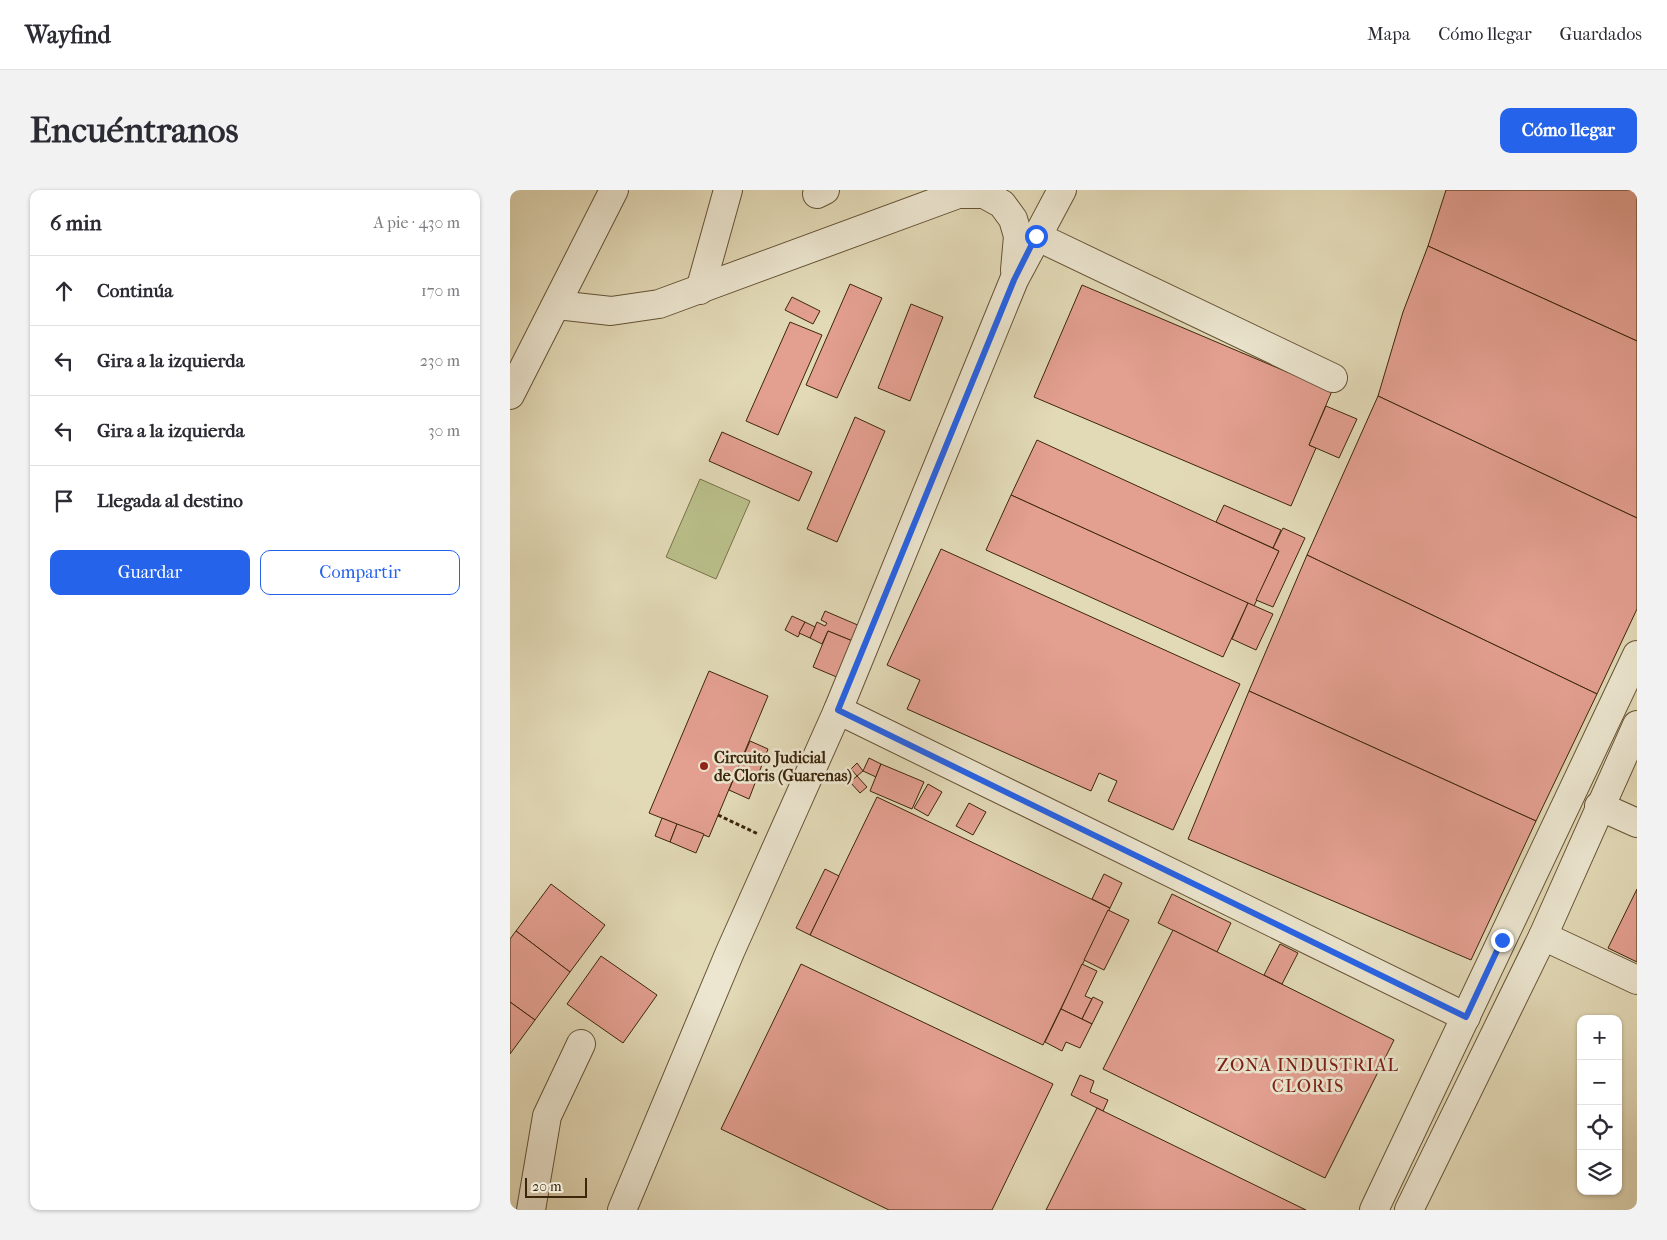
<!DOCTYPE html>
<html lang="es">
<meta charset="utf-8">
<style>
body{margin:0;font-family:"IM FELL French Canon",serif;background:#f2f2f3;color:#2b2b33}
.controls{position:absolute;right:15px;bottom:15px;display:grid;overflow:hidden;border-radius:10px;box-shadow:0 1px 4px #0004}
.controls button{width:45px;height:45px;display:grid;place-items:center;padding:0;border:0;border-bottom:1px solid #e1e1e2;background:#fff;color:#2b2b33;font:25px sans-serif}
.scale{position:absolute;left:15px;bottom:12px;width:62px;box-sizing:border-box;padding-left:5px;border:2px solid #3c260a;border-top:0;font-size:14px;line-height:18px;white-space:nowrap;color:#3c260a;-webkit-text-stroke:4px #ece6d0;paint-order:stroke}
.stop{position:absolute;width:15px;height:15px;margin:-11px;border:4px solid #2563eb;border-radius:50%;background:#fff}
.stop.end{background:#2563eb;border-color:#fff;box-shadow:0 1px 5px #0008}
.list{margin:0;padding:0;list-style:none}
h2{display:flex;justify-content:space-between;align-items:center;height:65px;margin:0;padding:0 20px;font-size:21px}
h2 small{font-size:16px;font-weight:400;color:#7c7c81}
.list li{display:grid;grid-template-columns:32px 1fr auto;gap:15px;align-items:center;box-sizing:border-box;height:70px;padding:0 20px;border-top:1px solid #e1e1e2}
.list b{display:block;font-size:19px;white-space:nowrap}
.list em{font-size:16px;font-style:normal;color:#7c7c81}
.actions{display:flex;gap:10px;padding:15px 20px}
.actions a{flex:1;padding:11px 0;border:1px solid #2563eb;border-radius:10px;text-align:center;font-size:18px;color:#2563eb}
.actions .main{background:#2563eb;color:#fff}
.icon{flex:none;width:28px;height:28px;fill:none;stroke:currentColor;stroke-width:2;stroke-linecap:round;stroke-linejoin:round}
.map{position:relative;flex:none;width:1127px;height:1020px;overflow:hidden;border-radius:10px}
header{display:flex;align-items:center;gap:30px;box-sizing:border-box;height:70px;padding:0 25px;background:#fff;border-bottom:1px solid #e1e1e2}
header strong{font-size:24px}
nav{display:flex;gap:28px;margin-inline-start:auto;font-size:18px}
.intro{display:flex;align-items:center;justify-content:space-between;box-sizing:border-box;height:120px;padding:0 30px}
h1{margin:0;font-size:35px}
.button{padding:12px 22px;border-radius:10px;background:#2563eb;color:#fff;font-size:18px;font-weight:700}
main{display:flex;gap:30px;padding:0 30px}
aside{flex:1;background:#fff;border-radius:10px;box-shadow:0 1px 4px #0004}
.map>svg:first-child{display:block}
</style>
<header>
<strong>Wayfind</strong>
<nav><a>Mapa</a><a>Cómo llegar</a><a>Guardados</a></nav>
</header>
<div class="intro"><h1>Encuéntranos</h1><a class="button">Cómo llegar</a></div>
<main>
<aside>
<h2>6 min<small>A pie · 430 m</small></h2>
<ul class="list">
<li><svg class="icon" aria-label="ahead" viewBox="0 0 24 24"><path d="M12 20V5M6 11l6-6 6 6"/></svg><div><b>Continúa</b></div><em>170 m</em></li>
<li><svg class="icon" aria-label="left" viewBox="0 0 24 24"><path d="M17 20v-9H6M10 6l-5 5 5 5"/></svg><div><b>Gira a la izquierda</b></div><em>230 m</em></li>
<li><svg class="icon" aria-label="left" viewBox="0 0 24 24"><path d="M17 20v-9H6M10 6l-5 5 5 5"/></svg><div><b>Gira a la izquierda</b></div><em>30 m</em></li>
<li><svg class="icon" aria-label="arrive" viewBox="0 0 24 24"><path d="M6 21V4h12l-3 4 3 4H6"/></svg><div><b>Llegada al destino</b></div></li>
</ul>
<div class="actions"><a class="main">Guardar</a><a>Compartir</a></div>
</aside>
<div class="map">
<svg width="1127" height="1020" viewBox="0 0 1127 1020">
<rect width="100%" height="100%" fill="#e2d9b6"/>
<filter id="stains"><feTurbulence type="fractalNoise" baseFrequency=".004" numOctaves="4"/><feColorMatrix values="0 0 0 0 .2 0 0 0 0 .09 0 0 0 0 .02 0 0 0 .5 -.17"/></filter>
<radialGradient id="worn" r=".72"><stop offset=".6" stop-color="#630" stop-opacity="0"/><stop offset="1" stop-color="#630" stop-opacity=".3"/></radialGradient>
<path fill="#b9be89" stroke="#7a724a" d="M 190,289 L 240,311 L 206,389 L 156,367 Z"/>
<g fill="#e39f90" stroke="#3c260a">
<path d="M 936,0 L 1127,0 L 1127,151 L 918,56 Z"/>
<path d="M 918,56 L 1127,151 L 1127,328 L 868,206 L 893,122 Z"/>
<path d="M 340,94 L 372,108 L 327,208 L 296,195 Z"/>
<path d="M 572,95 L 822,201 L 799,255 L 806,258 L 781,316 L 524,207 Z"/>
<path d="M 282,107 L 310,121 L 303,134 L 275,120 Z"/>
<path d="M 401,114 L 433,127 L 400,211 L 368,198 Z"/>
<path d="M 280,132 L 312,145 L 268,245 L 236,231 Z"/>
<path d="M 868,206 L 1127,328 L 1127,419 L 1087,504 L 797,365 Z"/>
<path d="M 816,216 L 847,229 L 829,268 L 799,255 Z"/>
<path d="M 345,227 L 375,241 L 327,352 L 297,339 Z"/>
<path d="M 212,242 L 302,282 L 289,311 L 199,271 Z"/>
<path d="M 527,250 L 769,361 L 744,416 L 501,305 Z"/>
<path d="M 501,305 L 738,413 L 713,467 L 476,360 Z"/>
<path d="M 714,315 L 771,340 L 763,358 L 706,332 Z"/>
<path d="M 773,338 L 795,348 L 763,417 L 746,410 L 769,361 L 763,358 Z"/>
<path d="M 431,359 L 730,494 L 663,640 L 598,611 L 607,591 L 589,583 L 581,601 L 397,519 L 410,490 L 377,475 Z"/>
<path d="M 797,365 L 1087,504 L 1026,631 L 739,501 Z"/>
<path d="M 738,413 L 763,424 L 746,460 L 722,449 Z"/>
<path d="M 315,421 L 350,436 L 345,452 L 318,441 L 312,454 L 300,448 L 307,432 L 315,436 L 317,433 L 311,430 Z"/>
<path d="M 282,426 L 295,432 L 288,447 L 275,440 Z"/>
<path d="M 295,432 L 305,437 L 300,448 L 289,443 Z"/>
<path d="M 318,441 L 345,452 L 329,488 L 303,477 Z"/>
<path d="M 199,481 L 258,506 L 199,647 L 139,623 Z"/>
<path d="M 739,501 L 1026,631 L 961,770 L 678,649 Z"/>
<path d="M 240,551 L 258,559 L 239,609 L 219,600 Z"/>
<path d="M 359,568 L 371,574 L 366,587 L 353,581 Z"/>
<path d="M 347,573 L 353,581 L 347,586 L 341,579 Z"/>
<path d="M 371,574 L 414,592 L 402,619 L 360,601 Z"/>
<path d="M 347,586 L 357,597 L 350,603 L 340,592 Z"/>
<path d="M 418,594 L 432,602 L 418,626 L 404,618 Z"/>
<path d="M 367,607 L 600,718 L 533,855 L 300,745 Z"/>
<path d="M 459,613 L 476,622 L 463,645 L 446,636 Z"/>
<path d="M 152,628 L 167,634 L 160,652 L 145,646 Z"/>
<path d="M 167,634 L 194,644 L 186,663 L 160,652 Z"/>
<path d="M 315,679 L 329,686 L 300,745 L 286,738 Z"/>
<path d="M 594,684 L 612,693 L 600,718 L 582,709 Z"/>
<path d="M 41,694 L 95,735 L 60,782 L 6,741 Z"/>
<path d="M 1127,699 L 1127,772 L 1098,758 Z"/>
<path d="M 662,704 L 721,733 L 707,762 L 648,733 Z"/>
<path d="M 598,720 L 619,730 L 594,780 L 574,770 Z"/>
<path d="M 663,740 L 884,850 L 815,988 L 593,879 Z"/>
<path d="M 6,741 L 60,782 L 25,830 L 0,812 L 0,749 Z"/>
<path d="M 770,754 L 788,763 L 772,794 L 754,785 Z"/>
<path d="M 91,766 L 147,805 L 113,853 L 57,814 Z"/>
<path d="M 291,774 L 543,894 L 482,1020 L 379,1020 L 211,939 Z"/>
<path d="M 572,774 L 587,781 L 575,806 L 582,809 L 572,829 L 551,819 Z"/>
<path d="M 583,807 L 593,812 L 582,834 L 572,829 Z"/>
<path d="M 0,812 L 25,830 L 0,864 Z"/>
<path d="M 551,819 L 582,834 L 570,858 L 556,852 L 552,861 L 535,852 Z"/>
<path d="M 570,885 L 584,891 L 580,902 L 598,910 L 593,921 L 561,905 Z"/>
<path d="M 587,918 L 593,921 L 796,1020 L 536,1020 Z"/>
</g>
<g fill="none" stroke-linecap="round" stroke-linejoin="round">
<defs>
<g id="minor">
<path d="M 307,4 L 315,0"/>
<path d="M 449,4 L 474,4 L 492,14 L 503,29 L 508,46 L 505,80"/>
<path d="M 526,46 L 823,188"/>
<path d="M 190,100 L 218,0"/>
<path d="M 47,115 L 101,121 L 149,114 L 459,0"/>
<path d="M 0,205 L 104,0"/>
<path d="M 328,520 L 956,827"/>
<path d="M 1089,616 L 1127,633"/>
<path d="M 1033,746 L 1127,790"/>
<path d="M 21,1020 L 37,926 L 71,854"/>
<path d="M 112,1020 L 220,762 L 328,520 L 504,90 L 552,0"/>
<path d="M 864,1020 L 1127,465"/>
<path d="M 899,1020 L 1033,746 L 1127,535"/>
</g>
</defs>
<use href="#minor" stroke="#665335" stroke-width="30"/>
<path stroke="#3c260a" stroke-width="3" stroke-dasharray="4 2.5" stroke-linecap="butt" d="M 208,625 L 248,644"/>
<use href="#minor" stroke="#ece6d0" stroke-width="28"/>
</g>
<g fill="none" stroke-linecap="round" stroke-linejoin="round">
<path stroke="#2563eb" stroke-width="6" d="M 526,46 L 504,90 L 328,520 L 956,827 L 992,750"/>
</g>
<circle fill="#8f2418" stroke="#ece6d0" stroke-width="2" cx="194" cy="576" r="5"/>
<g text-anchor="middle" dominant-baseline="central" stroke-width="5" stroke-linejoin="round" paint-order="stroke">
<g font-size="16" font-weight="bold" fill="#3c260a" stroke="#ece6d0" text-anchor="start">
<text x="204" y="567">Circuito Judicial<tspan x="204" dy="18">de Cloris (Guarenas)</tspan></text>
</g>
<g font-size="18" letter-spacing="1" fill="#7a1f14" stroke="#ece6d0">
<text x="798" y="875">ZONA INDUSTRIAL<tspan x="798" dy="21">CLORIS</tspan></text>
</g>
</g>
<rect width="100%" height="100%" filter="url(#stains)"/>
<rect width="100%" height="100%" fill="url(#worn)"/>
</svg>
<div class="controls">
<button>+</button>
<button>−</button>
<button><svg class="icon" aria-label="locate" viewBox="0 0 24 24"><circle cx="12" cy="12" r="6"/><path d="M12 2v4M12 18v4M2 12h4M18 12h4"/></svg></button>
<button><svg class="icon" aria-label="layers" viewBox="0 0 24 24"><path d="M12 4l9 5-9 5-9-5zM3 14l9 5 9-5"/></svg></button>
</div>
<div class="scale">20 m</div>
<div class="stop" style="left:526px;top:46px"></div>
<div class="stop end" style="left:992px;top:750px"></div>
</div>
</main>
